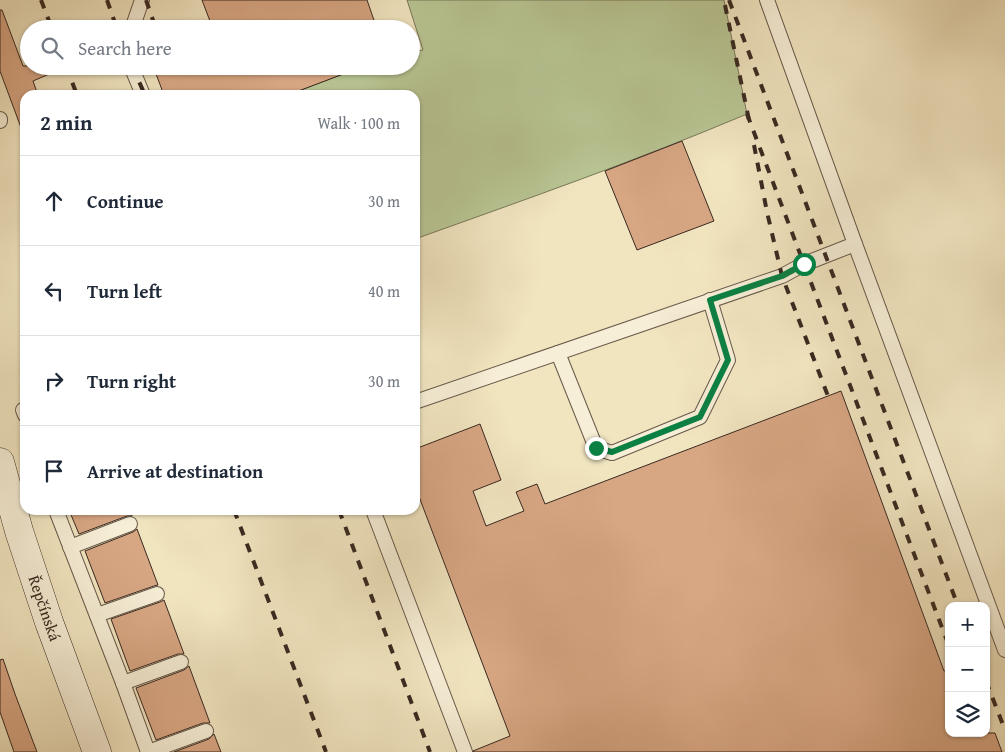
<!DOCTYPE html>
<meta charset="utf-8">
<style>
body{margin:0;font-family:"Gentium Book Plus",serif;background:#f2f2f3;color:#1f2937}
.controls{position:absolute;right:15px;bottom:15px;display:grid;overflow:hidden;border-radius:10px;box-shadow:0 1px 4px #0004}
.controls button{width:45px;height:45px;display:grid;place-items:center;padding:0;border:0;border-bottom:1px solid #e0e1e3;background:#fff;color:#1f2937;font:25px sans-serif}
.stop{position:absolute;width:15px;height:15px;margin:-11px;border:4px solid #0b8043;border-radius:50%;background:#fff}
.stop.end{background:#0b8043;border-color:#fff;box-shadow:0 1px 5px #0008}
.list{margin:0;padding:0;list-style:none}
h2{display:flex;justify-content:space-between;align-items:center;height:65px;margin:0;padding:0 20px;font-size:21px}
h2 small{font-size:16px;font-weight:400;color:#747a83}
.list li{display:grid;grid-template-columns:32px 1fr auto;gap:15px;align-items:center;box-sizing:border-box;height:90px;padding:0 20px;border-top:1px solid #e0e1e3}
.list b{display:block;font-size:19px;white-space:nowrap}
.list em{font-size:16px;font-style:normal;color:#747a83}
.icon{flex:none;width:28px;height:28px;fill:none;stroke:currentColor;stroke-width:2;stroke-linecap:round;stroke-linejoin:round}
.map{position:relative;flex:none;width:1005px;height:752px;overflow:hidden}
.search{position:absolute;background:#fff;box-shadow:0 1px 4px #0004;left:20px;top:20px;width:400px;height:55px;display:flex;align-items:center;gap:12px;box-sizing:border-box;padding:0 18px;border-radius:28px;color:#747a83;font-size:19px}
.panel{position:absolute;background:#fff;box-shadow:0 1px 4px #0004;left:20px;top:90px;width:400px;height:425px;border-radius:15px}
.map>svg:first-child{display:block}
</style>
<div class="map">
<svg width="1005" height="752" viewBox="0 0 1005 752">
<rect width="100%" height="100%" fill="#f1e5c0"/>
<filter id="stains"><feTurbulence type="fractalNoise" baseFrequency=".004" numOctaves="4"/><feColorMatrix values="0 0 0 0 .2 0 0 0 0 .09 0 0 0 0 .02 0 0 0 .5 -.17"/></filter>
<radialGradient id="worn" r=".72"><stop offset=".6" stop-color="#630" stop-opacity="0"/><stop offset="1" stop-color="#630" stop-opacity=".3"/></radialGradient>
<path fill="#b8c593" stroke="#78775a" d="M 407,0 L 724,0 L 747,114 C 638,160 527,199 415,239 L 415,95 L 288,95 L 364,66 L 411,66 L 411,52 L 423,50 Z"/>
<g fill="#d7a683" stroke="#392921">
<path d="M 202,0 L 367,0 L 377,29 L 213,29 Z"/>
<path d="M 0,10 L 2,10 L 23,66 L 68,66 L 33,81 L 38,95 L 25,95 L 25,133 L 23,133 L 0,71 Z"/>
<path d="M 153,66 L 359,66 L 359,68 L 288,95 L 164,95 Z"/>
<path d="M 682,141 L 714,221 L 637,250 L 605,171 Z"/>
<path d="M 841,391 L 944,671 L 949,669 L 949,733 L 995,733 L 1002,752 L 474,752 L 473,751 L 510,736 L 418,494 L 415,495 L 415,449 L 480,424 L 501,480 L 473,491 L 486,526 L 524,511 L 516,492 L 537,484 L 545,504 Z"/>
<path d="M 69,510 L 130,510 L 132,516 L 127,516 L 79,534 Z"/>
<path d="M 137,529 L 158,585 L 154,586 L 105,603 L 85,551 L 133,532 Z"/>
<path d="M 164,600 L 184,654 L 178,654 L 130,671 L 111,619 L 160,602 Z"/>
<path d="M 3,659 L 15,694 L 37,752 L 14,752 L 0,712 L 0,660 Z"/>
<path d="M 189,666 L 210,723 L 203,723 L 156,740 L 136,688 L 184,670 Z"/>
<path d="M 214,734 L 221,752 L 174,752 L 209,739 Z"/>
</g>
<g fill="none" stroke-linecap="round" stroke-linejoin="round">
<defs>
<g id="lane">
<path d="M 767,0 L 855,244 L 1005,650"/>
<path d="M 132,29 L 142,0"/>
<path d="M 131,66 L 143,95"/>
<path d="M 0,119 L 0,121"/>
<path d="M 558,353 L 596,448 L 612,453 L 700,417 L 728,360 L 710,300"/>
<path d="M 415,402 L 782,276 L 804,264 L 855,244"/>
<path d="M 25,409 L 23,410 L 25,415"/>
<path d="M 56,510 L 123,683 L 148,752"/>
<path d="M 373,510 L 465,752"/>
<path d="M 70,547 L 130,524"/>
<path d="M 97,615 L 157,594"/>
<path d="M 123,683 L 181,662"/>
<path d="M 148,752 L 206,731"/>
</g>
<path id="secondary" d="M 0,462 L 19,531 L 49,622 L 97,752"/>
</defs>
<use href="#lane" stroke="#675849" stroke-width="16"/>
<use href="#secondary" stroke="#392921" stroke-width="29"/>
<use href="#lane" stroke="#f6eed6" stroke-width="14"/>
<use href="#secondary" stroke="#f6eed6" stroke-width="28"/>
<g stroke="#392921" stroke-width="4" stroke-dasharray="9 9" stroke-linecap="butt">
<path d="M 41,0 L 52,29"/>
<path d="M 107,0 L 117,29"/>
<path d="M 146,0 L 156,29"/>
<path d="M 729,0 L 958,606"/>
<path d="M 725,5 L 749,120"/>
<path d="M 66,66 L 77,95"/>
<path d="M 132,66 L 145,95"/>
<path d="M 747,114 L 949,646"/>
<path d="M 754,145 L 767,212 L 782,276 L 828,396"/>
<path d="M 234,510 L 326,752"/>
<path d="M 339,510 L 430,752"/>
<path d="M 986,681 L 1005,730"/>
</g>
</g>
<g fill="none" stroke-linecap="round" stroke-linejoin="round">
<path stroke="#0b8043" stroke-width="6" d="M 596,448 L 612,452 L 700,417 L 728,360 L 710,300 L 782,276 L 804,264"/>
</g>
<g text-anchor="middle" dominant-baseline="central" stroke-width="4" stroke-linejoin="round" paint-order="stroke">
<g font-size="16" fill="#392921" stroke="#f6eed6">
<text transform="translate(45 608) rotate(71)">Řepčínská</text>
</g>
</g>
<rect width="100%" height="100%" filter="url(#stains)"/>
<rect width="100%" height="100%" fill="url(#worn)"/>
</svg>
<div class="controls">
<button>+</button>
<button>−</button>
<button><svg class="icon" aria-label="layers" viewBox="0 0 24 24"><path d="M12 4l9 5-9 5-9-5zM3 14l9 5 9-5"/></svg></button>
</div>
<div class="stop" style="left:804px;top:264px"></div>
<div class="stop end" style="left:596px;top:448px"></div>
<div class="search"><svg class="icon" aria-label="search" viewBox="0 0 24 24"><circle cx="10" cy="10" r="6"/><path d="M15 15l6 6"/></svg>Search here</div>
<section class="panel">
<h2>2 min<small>Walk · 100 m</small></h2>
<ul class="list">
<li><svg class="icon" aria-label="ahead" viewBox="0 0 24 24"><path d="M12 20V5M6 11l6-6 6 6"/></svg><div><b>Continue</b></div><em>30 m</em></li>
<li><svg class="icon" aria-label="left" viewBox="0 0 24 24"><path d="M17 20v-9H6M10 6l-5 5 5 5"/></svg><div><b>Turn left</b></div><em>40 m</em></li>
<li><svg class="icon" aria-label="right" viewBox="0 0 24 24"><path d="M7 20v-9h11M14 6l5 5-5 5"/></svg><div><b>Turn right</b></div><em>30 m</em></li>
<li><svg class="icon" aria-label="arrive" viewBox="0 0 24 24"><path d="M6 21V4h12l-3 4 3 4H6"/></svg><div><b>Arrive at destination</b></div></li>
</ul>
</section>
</div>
